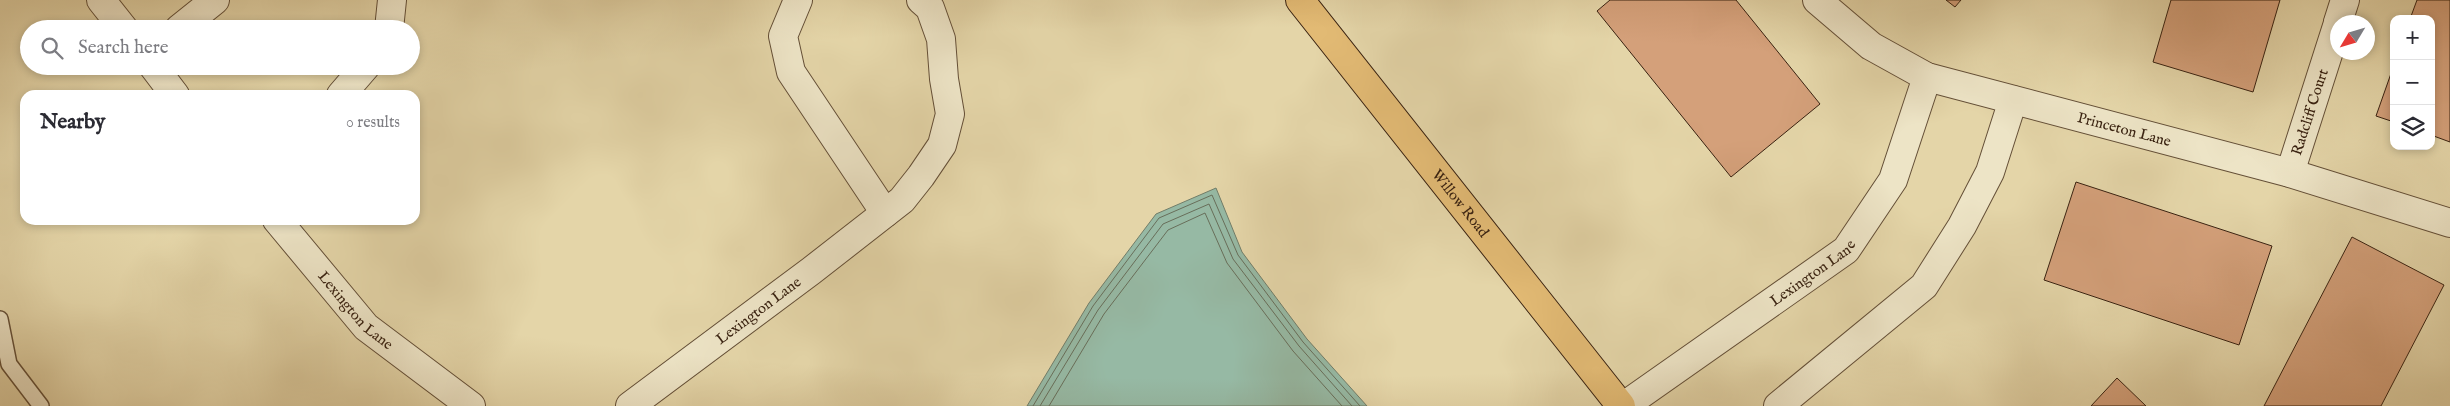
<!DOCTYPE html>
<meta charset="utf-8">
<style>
body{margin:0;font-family:"IM FELL English",serif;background:#f2f2f3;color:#2b2b33}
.controls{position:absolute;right:15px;top:15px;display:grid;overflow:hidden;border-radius:10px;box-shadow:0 2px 8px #0003}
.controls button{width:45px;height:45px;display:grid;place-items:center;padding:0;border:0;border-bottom:1px solid #e1e1e2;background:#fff;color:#2b2b33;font:25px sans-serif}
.compass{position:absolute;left:2330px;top:15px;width:45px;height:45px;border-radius:50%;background:#fff;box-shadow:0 2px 8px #0003;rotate:232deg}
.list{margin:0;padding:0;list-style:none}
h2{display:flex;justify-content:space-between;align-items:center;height:65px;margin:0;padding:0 20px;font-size:21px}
h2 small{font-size:16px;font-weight:400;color:#7c7c81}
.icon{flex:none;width:28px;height:28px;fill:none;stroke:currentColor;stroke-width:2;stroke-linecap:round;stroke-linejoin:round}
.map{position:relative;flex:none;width:2450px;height:406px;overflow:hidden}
.search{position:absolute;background:#fff;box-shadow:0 2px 8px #0003;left:20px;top:20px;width:400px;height:55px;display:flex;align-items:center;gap:12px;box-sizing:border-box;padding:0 18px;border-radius:28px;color:#7c7c81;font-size:19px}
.panel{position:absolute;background:#fff;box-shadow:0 2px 8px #0003;left:20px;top:90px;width:400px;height:135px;border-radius:15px}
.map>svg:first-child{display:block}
</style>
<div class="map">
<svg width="2450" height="406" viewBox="0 0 2450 406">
<rect width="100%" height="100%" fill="#e4d5a8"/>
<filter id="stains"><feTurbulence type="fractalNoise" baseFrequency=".004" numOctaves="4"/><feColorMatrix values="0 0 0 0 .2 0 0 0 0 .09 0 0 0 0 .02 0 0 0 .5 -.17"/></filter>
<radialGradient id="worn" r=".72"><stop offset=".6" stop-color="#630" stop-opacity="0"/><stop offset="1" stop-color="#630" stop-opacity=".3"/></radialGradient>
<path fill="#96b9a4" stroke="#717d69" d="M 1216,188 L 1242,252 L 1307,339 L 1367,406 L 1027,406 L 1089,303 L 1156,214 Z"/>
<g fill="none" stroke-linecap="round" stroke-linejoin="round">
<g stroke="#686e5a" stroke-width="1">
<path d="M 1033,406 L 1093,306 L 1159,218 L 1212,195 L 1238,255 L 1303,342 L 1360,406"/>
<path d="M 1040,406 L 1098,310 L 1163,224 L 1209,204 L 1233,259 L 1299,346 L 1352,406"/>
<path d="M 1049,406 L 1104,314 L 1168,230 L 1205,213 L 1227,263 L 1293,351 L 1342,406"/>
</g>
</g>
<g fill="#d4a07a" stroke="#392211">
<path d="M 1610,0 L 1736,0 L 1820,104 L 1731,177 L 1597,11 Z"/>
<path d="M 1946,0 L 1961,0 L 1955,7 Z"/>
<path d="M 2171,0 L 2280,0 L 2253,92 L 2153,62 Z"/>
<path d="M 2417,0 L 2450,0 L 2450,142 L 2431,135 L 2431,19 L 2410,19 Z"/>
<path d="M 2394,65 L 2394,122 L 2376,116 Z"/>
<path d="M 2076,182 L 2272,246 L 2239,345 L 2044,280 Z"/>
<path d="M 2352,237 L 2444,285 L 2381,406 L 2264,406 Z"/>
<path d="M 2117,378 L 2146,406 L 2091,406 Z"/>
</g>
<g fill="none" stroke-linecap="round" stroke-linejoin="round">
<defs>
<path id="lane" d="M 0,319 L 9,364 L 41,406"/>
<g id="street">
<path d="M 101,0 L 124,29"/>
<path d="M 798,0 L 783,36 L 791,72 L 885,213"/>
<path id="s1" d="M 1817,0 L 1871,46 L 1927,77 L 2290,173 L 2450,223"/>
<path d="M 2338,22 L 2345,0"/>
<path d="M 179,29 L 215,0"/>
<path d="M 389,29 L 392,0"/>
<path d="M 153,66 L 175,95"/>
<path d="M 341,95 L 366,66"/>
<path id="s2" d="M 2290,173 L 2338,23"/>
<path id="s3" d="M 277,220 L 366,327 L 471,406"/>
<path id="s4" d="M 630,406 L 811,271 L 902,200 L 921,176 L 942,145 L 950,114 L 944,79 L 941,39 L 930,8 L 921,0"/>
<path id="s5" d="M 1624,406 L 1846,250 L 1893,180 L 1927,77"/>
<path d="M 1778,406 L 1924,286 L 1962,226 L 1990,172 L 2013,100"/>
</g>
<g id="primary">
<path id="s6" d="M 1300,0 L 1621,406"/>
</g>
</defs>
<use href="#lane" stroke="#644f37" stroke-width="18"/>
<use href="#street" stroke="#644f37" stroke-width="30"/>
<use href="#primary" stroke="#392211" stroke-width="30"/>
<use href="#lane" stroke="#ede4c6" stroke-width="15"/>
<use href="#street" stroke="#ede4c6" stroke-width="28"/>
<use href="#primary" stroke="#e2ba74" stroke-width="28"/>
</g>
<g text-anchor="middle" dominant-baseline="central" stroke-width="4.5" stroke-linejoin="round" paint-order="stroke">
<g font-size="15" fill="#392211" stroke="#ede4c6">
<text stroke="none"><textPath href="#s2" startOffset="64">Radcliff Court</textPath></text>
<text stroke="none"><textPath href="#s1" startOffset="339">Princeton Lane</textPath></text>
<text stroke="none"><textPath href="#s6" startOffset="259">Willow Road</textPath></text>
<text stroke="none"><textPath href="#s5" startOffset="231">Lexington Lane</textPath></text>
<text stroke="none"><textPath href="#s3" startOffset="120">Lexington Lane</textPath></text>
<text stroke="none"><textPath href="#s4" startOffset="160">Lexington Lane</textPath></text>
</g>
</g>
<rect width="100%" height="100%" filter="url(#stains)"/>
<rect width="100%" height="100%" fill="url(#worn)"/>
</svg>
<div class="controls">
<button>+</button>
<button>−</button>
<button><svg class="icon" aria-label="layers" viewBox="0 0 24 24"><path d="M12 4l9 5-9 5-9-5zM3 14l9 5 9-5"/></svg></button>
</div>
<svg class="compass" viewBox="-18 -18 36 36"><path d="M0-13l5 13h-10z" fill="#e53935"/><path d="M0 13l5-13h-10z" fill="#7c7c81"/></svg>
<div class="search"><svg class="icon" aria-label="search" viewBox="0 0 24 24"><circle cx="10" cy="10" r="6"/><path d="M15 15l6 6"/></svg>Search here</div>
<section class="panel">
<h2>Nearby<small>0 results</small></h2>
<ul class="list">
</ul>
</section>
</div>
